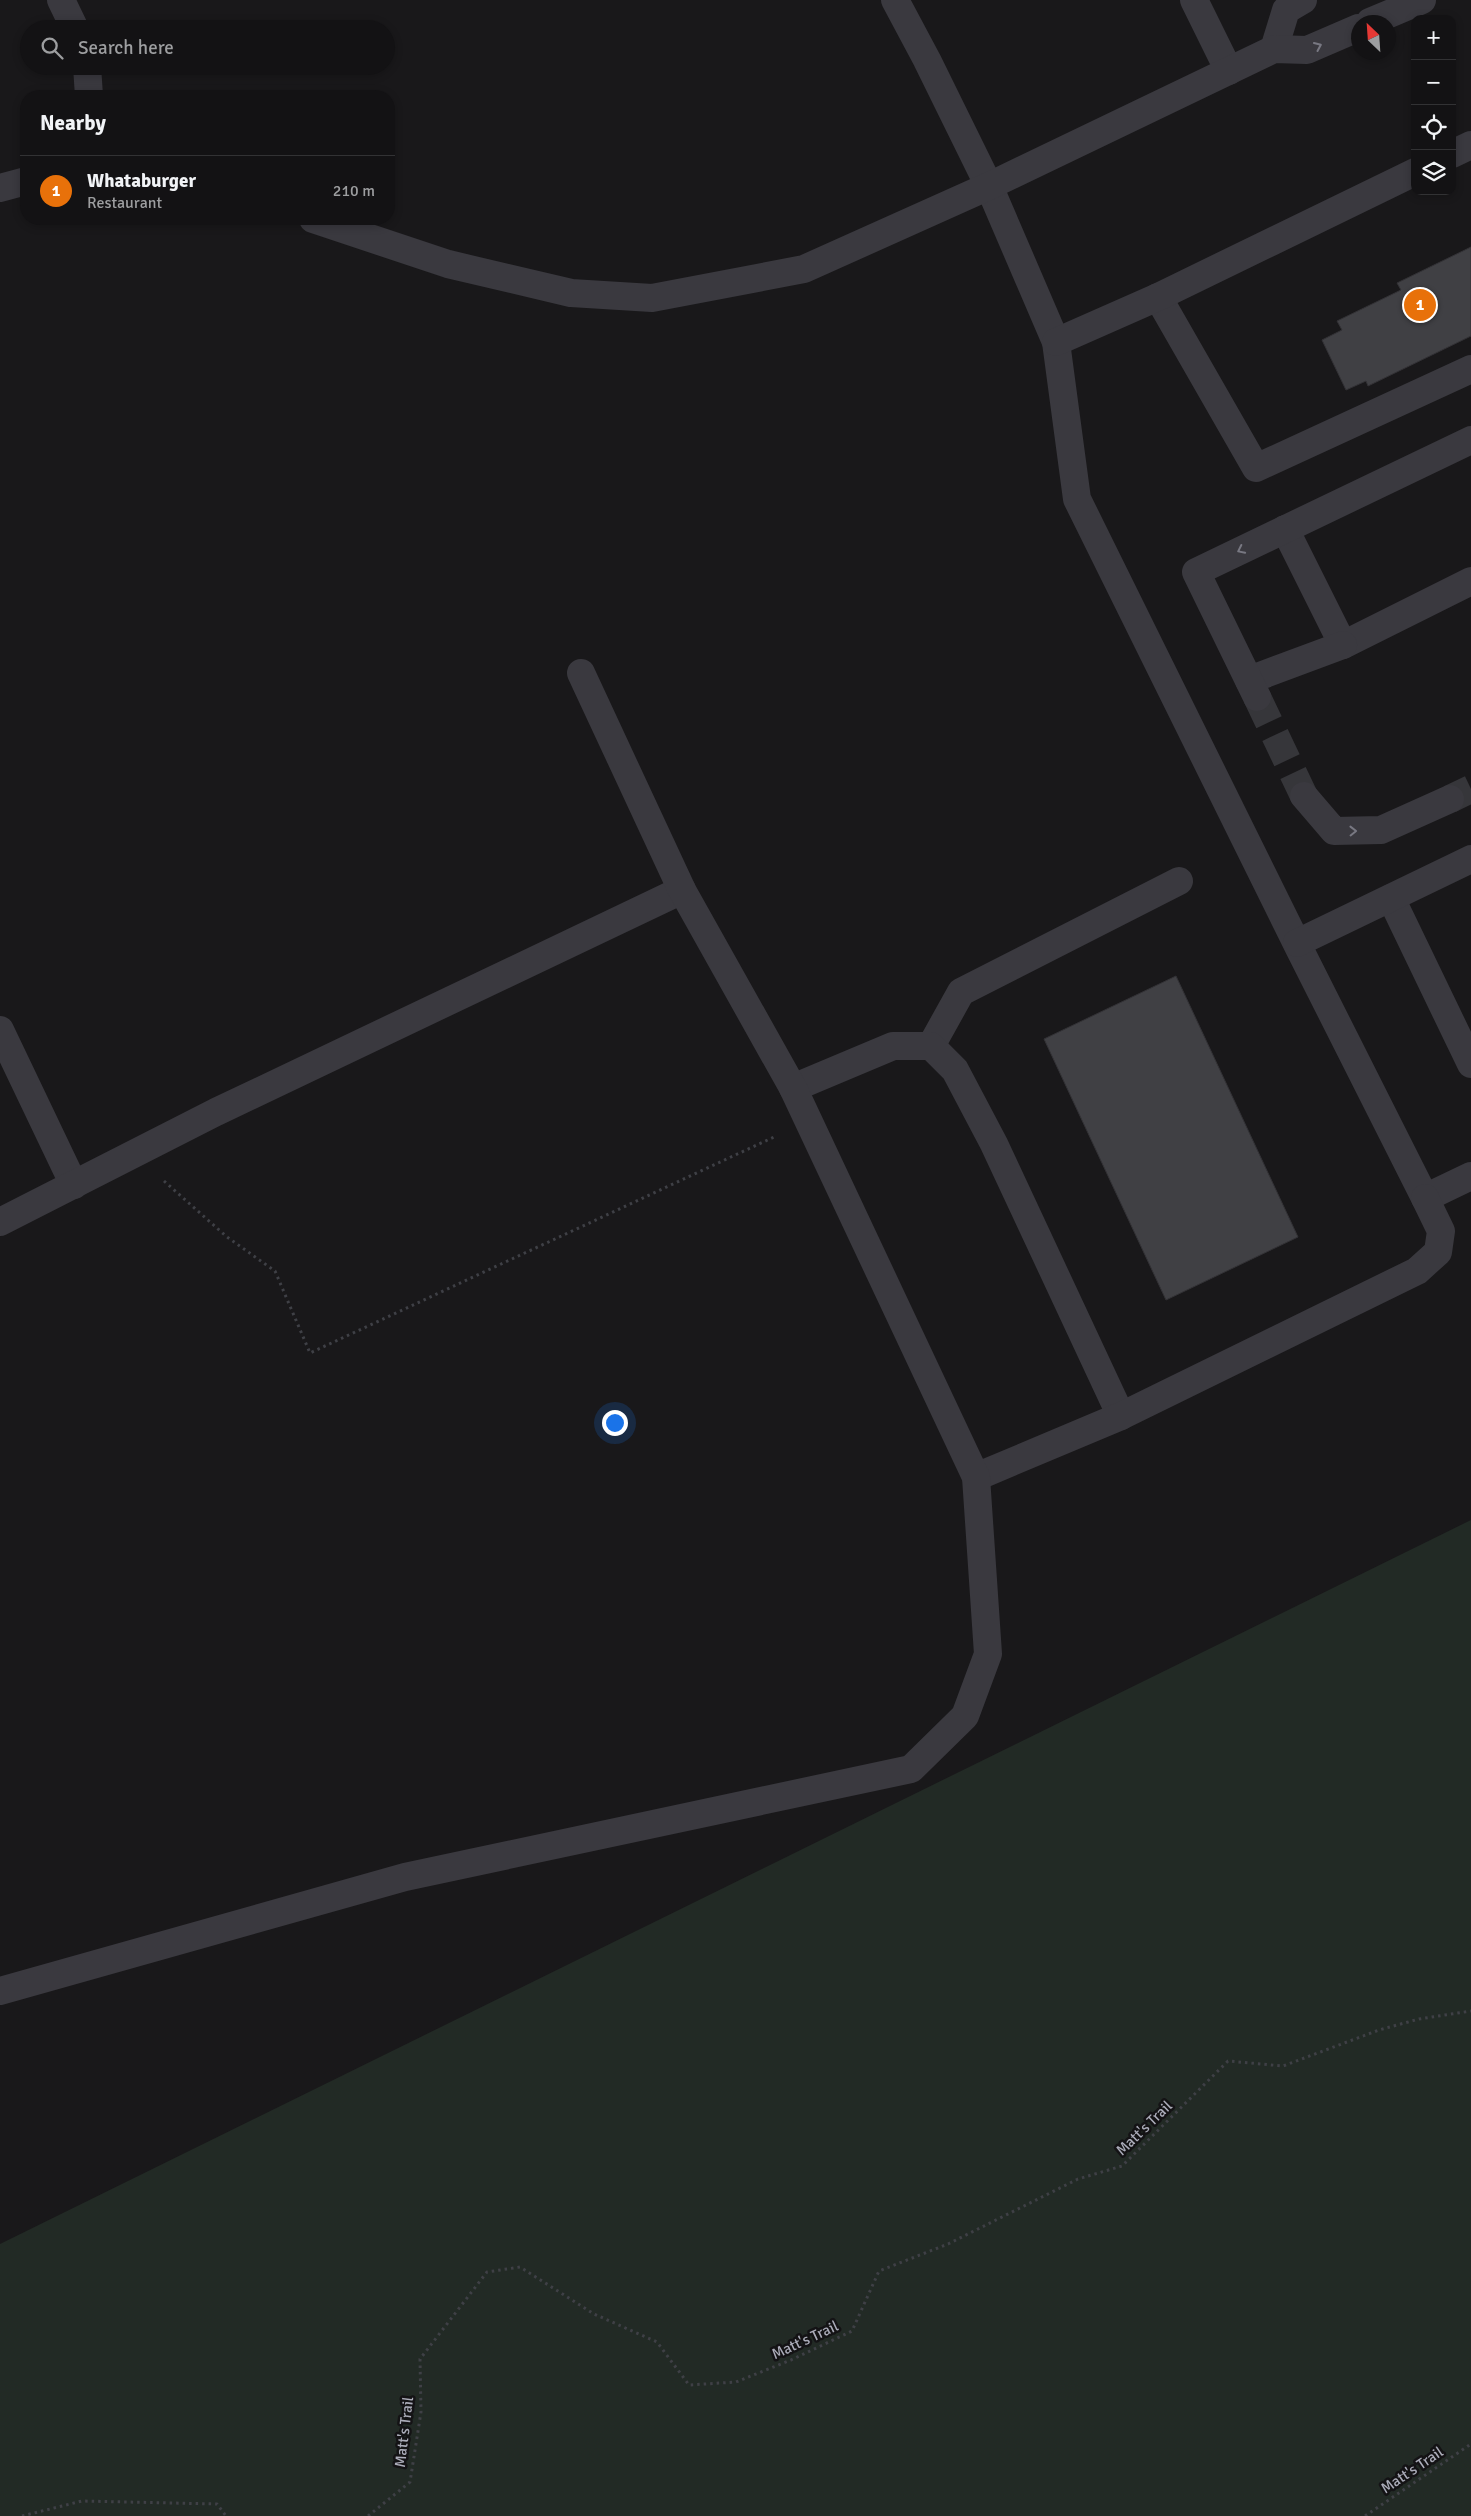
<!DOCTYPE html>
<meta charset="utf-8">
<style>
body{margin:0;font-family:Signika,sans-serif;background:#202022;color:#f1f3f6}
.controls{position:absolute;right:15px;top:15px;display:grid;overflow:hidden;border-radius:10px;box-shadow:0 2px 8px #0003}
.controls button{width:45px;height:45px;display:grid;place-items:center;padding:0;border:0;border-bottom:1px solid #323234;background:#131214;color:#f1f3f6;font:25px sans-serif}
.compass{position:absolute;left:1351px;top:15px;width:45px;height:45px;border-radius:50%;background:#131214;box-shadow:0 2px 8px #0003;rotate:335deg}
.you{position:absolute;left:614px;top:1422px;width:18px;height:18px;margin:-12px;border:4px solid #fff;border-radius:50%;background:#1a73e8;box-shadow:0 0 0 8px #1a73e833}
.badge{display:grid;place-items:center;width:32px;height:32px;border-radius:50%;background:#8c9099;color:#fff;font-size:16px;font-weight:700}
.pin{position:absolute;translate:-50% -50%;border:2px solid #fff;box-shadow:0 1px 5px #0006}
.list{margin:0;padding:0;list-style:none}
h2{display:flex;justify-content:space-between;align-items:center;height:65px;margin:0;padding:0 20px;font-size:21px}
h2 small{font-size:16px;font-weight:400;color:#9d9ea0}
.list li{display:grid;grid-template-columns:32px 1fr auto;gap:15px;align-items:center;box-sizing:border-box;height:70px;padding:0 20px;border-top:1px solid #323234}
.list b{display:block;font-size:19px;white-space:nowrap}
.list p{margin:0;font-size:16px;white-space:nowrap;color:#9d9ea0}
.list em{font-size:16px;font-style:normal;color:#9d9ea0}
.icon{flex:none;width:28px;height:28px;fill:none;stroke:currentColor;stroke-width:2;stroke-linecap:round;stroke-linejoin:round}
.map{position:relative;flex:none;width:1471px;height:2516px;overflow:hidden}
.search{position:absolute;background:#131214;box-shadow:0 2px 8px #0003;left:20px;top:20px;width:375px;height:55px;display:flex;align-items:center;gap:12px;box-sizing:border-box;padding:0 18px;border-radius:28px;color:#9d9ea0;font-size:19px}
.panel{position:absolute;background:#131214;box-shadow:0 2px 8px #0003;left:20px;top:90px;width:375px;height:135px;border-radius:20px}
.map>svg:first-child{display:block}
</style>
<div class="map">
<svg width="1471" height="2516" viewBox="0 0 1471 2516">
<rect width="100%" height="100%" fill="#19181a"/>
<path fill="#222a25" d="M 1471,1520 L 1471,2516 L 0,2516 L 0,2244 Z"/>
<g fill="#404044" stroke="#333236">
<path d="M 1471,247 L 1471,336 L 1368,386 L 1366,381 L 1346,390 L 1322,340 L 1342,330 L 1337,321 L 1401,290 L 1397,283 Z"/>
<path d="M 1176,976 L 1298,1237 L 1166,1300 L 1044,1039 Z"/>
</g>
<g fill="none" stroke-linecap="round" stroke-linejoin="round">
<g stroke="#36363a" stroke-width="28" stroke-dasharray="28 14" stroke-linecap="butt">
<path d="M 1257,697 L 1304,796"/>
<path d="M 1450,799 L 1471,789"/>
</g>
<g stroke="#3f4046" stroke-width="3" stroke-dasharray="2.5 4" stroke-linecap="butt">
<path d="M 164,1181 L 227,1237 L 275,1271 L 310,1353 L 774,1137"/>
<path d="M 22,2516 L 82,2501 L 217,2504 L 226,2516"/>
<path d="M 368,2516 L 410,2482 L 421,2412 L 420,2359 L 487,2272 L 520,2267 L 594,2314 L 657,2342 L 689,2385 L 736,2382 L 791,2360 L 852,2331 L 879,2271 L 948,2244 L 1078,2179 L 1122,2166 L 1228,2061 L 1283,2066 L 1379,2030 L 1419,2019 L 1471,2011"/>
<path d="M 1365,2516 L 1471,2444"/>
</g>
<g stroke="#3a393f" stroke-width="28">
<path d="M 61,0 L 75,29"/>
<path d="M 895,0 L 927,60 L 989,186 L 1056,342 L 1077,499 L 1300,950 L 1425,1198 L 1471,1176"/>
<path d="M 1194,0 L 1229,71"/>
<path d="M 1370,22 L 1422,0"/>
<path d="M 1274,49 L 1286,10 L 1303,0"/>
<path d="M 87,66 L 89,96"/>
<path d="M 1452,154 L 1471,145"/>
<path d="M 0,188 L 26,181"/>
<path d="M 313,219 L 448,264 L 571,293 L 652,298 L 804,269 L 989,186 L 1274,49 L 1307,50 L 1358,28"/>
<path d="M 1158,297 L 1256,468 L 1471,369"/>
<path d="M 1056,342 L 1158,297 L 1415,172"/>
<path d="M 1285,529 L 1343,645 L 1471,581"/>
<path d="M 1249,680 L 1343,645"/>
<path d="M 1257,697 L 1196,572 L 1471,440"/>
<path d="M 1304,796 L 1334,831 L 1381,830 L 1450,799"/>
<path d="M 1391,898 L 1471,1064"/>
<path d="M 1297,943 L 1471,859"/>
<path d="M 0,1030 L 74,1185"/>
<path d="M 931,1046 L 961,992 L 1179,881"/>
<path d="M 793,1088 L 893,1046 L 931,1046 L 955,1070 L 994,1144 L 1121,1416"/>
<path d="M 0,1222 L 216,1112 L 682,890"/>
<path d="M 976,1477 L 1121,1416 L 1417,1271 L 1438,1252 L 1441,1231 L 1425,1198"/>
<path d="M 0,1991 L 405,1877 L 911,1769 L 965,1716 L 988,1654 L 976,1477 L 793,1088 L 682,890 L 581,673"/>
</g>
</g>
<defs><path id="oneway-chevron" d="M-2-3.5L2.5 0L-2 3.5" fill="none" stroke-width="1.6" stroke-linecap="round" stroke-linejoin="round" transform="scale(1.25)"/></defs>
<g stroke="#787882">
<use href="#oneway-chevron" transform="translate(1318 46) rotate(-24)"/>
<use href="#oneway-chevron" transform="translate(1241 550) rotate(154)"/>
<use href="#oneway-chevron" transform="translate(1353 831) rotate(-1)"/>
</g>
<g text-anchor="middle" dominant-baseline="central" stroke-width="5" stroke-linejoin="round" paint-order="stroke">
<g font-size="15" fill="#abacb9" stroke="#141315">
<text transform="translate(1144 2128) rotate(-44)">Matt's Trail</text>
<text transform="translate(805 2340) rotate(-25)">Matt's Trail</text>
<text transform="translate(404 2432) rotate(-83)">Matt's Trail</text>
<text transform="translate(1412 2470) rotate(-34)">Matt's Trail</text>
</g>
</g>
</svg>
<div class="controls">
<button>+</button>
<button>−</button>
<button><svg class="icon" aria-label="locate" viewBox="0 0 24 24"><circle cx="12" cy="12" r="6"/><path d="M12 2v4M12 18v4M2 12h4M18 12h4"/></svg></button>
<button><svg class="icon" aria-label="layers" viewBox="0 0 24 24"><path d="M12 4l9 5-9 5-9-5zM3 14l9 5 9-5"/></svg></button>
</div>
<svg class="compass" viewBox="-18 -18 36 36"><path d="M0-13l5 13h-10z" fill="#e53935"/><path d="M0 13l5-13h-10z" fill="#9d9ea0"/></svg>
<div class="you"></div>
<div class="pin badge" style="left:1420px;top:305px;background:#e8710a">1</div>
<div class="search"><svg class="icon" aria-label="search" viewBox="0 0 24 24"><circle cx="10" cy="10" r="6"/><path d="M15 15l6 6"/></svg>Search here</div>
<section class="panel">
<h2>Nearby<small></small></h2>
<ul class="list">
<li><span class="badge" style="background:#e8710a">1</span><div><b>Whataburger</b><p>Restaurant</p></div><em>210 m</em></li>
</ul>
</section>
</div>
